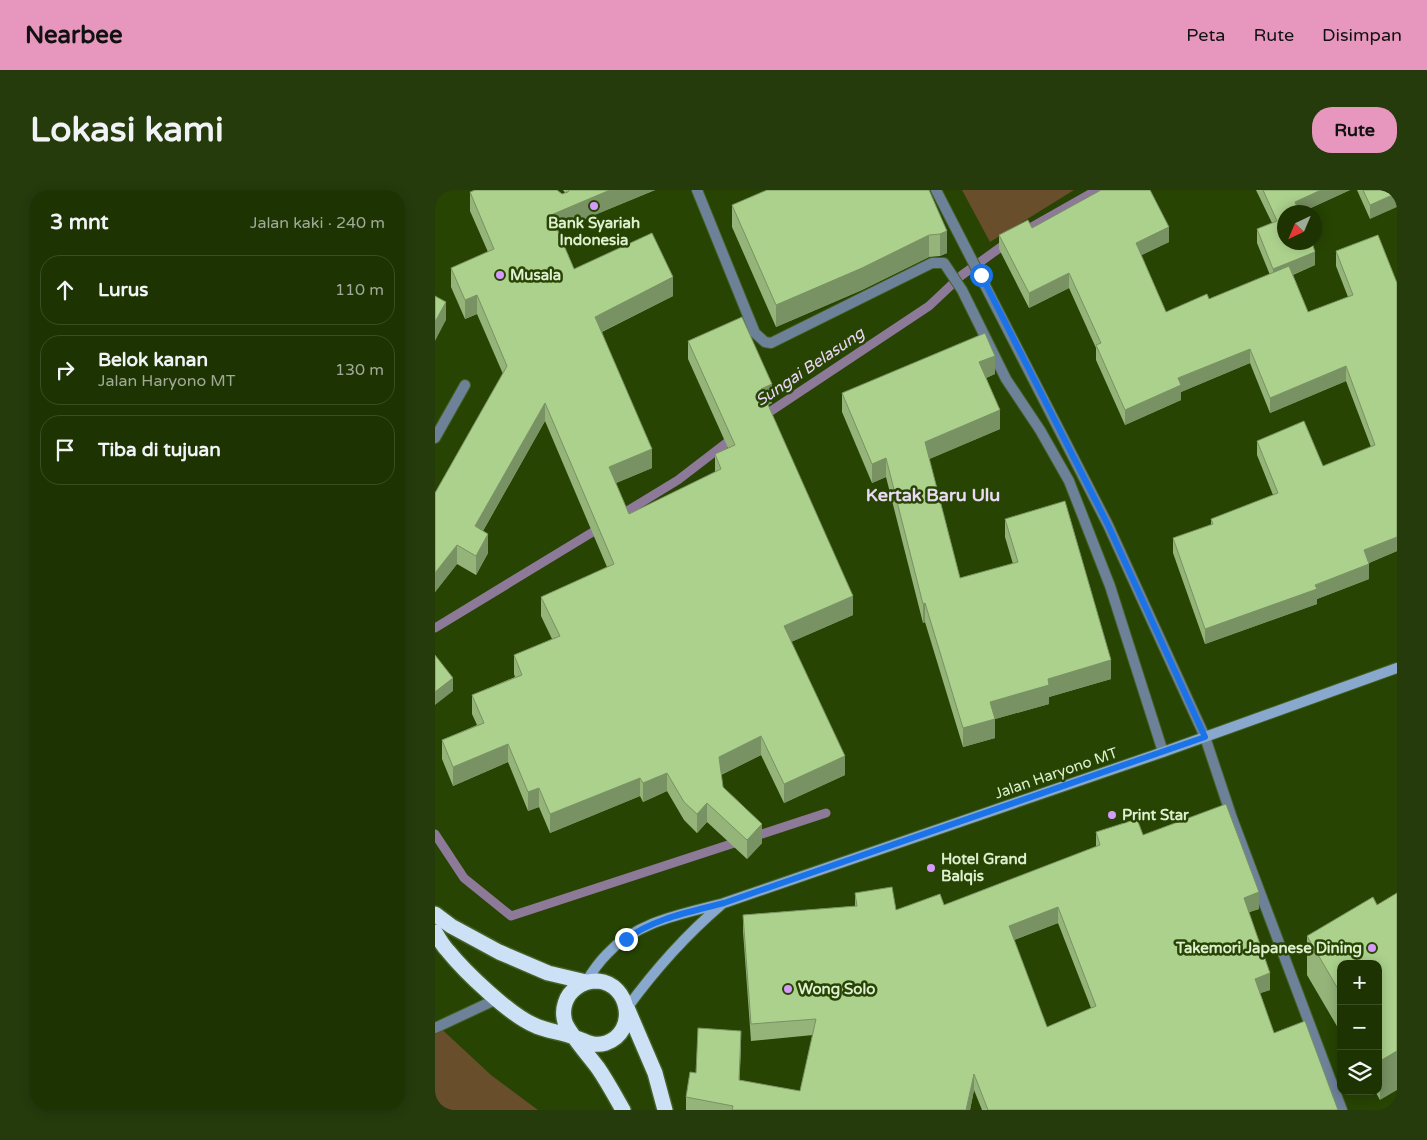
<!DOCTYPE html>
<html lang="id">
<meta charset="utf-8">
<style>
body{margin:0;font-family:"Varela Round",sans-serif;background:#253b0c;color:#f1f3f6}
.controls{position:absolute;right:15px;bottom:15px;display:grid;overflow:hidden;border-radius:10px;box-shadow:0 2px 12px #0003}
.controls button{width:45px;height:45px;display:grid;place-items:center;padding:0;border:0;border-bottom:1px solid #3b4e24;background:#1d3302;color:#f1f3f6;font:25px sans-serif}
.compass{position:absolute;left:842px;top:15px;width:45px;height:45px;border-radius:50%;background:#1d3302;box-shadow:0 2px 12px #0003;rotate:224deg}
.stop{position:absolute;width:15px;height:15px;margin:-11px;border:4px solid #1a73e8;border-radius:50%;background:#fff}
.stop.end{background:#1a73e8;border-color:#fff;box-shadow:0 1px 5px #0008}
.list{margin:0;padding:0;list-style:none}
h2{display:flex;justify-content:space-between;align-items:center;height:65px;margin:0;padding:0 20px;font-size:21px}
h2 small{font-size:16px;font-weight:400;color:#a0aa99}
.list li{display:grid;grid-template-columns:32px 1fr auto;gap:15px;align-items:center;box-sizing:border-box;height:70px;margin:0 10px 10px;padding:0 10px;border:1px solid #3b4e24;border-radius:20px}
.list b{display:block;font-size:19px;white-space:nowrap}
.list p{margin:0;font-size:16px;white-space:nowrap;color:#a0aa99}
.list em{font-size:16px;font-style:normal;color:#a0aa99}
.icon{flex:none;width:28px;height:28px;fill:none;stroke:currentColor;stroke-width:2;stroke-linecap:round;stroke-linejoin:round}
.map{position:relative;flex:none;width:962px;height:920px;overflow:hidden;border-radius:20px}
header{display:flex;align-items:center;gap:30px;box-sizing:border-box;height:70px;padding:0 25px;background:#e797bd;color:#111}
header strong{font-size:24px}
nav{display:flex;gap:28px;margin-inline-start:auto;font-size:18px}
.intro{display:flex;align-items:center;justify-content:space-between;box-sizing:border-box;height:120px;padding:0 30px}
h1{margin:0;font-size:35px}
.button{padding:12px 22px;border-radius:20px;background:#e797bd;color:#111;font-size:18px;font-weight:700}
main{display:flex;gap:30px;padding:0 30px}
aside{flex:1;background:#1d3302;border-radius:20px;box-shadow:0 2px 12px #0003}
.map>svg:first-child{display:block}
</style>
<header>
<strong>Nearbee</strong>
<nav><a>Peta</a><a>Rute</a><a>Disimpan</a></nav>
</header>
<div class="intro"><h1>Lokasi kami</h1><a class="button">Rute</a></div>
<main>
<aside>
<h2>3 mnt<small>Jalan kaki · 240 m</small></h2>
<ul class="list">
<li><svg class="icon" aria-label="ahead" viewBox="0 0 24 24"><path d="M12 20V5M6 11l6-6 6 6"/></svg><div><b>Lurus</b></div><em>110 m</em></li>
<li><svg class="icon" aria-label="right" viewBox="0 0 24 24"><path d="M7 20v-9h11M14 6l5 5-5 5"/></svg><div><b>Belok kanan</b><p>Jalan Haryono MT</p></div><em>130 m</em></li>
<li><svg class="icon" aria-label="arrive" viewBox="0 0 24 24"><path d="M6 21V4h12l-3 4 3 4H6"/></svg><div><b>Tiba di tujuan</b></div></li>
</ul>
</aside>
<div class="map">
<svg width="962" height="920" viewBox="0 0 962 920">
<rect width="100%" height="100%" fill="#274403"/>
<g fill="#694e2b">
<path d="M 527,0 L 639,0 L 555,52 Z"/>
<path d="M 0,833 L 56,885 L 103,920 L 0,920 Z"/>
</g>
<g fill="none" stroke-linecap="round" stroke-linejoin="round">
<g stroke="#8d7998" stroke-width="9">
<path d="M 588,42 L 662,0"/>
<path d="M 327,227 L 494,116 L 527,85 L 573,52"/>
<path d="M 184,326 L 243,290 L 299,247"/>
<path d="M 0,438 L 166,337"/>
<path d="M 0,644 L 29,688 L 76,726 L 391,623"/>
</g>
<defs>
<g id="lane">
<path d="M 262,0 L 320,143 L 330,152 L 336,153 L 497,73 L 509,73 L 527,100 L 571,189 L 605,240 L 634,291 L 675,396 L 728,562"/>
<path d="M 0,248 L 30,195"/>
<path d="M 0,838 L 62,809"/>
</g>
<path id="street" d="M 501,0 L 673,335 L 770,547 L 797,628 L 907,920"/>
<g id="secondary">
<path d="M 151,792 C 157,782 164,772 172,764 C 202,731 248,724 289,713 L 728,562 L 962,478"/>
<path d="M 192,818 C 219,781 251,745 286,715"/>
</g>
<g id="highway">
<path d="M 0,724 L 16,736 L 64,762 L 113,783 L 151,792"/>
<path d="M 0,742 C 4,749 8,756 13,761 C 30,782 75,825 99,835 C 111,841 126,842 139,847 C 150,851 158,857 171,853 C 203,842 195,794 163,791 C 155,791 147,793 141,798 C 131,805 126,819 130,832 C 133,842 155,867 163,878 C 172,891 180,906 188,920"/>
<path d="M 193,820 L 220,883 L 230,920"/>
</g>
</defs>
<use href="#lane" stroke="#446024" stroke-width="12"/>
<use href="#street" stroke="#446024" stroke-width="12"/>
<use href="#secondary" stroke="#446024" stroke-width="12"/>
<use href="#highway" stroke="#446024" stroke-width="18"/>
<use href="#lane" stroke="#6d8198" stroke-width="10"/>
<use href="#street" stroke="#6d8198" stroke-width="10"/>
<use href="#secondary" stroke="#88a9cd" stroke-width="10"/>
<use href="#highway" stroke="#cce0f6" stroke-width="15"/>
</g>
<g fill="#94b479" fill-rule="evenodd">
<path d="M 128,0 L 220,0 L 123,40 L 139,79 L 238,106 L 167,142 L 217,278 L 181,293 L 194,324 L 280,282 L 280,264 L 293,258 L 253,169 L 253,151 L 337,213 L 333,215 L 418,425 L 356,452 L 410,585 L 349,613 L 326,565 L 286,585 L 288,597 L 327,653 L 312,669 L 272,632 L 262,643 L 249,630 L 232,601 L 208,612 L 205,606 L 115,643 L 104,617 L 93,621 L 73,572 L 18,596 L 7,569 L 7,550 L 42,535 L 37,524 L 37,505 L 80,487 L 79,484 L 79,465 L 117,449 L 106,426 L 106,407 L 172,377 L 110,231 L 48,341 L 53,363 L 41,385 L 22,374 L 0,402 L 0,303 L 68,184 L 42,124 L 30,129 L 16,97 L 16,78 L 53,62 L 35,21 L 35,2 L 127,4 L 130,3 Z"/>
<path d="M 494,0 L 512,63 L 505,66 L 494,67 L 427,100 L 341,137 L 297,37 L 297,15 Z"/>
<path d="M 821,0 L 915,0 L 867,22 L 850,22 L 880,75 L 858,85 L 873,122 L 913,107 L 901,76 L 901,61 L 943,45 L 962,361 L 934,373 L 934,389 L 882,409 L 882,414 L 770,454 L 738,363 L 738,348 L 776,335 L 776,329 L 838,305 L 822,265 L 822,251 L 888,276 L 936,257 L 911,191 L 835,223 L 815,173 L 746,202 L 746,210 L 690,235 L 661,170 L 661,158 L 634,98 L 594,118 L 564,59 L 564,45 L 597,38 L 734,52 L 706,65 L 731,122 L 774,109 L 835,85 L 822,53 L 822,39 L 837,33 Z"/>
<path d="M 922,0 L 962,0 L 935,29 Z"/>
<path d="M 560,184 L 551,188 L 565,239 L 494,269 L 525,388 L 578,374 L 570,347 L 570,329 L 676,489 L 614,507 L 614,514 L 560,529 L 560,548 L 528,557 L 490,432 L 488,433 L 451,287 L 437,293 L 407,222 L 407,203 Z"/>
<path d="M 661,642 L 708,645 L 824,719 L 814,722 L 835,800 L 825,803 L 839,843 L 903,920 L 547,920 L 539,900 L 535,920 L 251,920 L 251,907 L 261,883 L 306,857 L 304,890 L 365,901 L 378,845 L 316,851 L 308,741 L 308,725 L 420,716 L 420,703 L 461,720 L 509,715 L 661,657 ZM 623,733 L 656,818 L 612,837 L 579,750 Z"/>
<path d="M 962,703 L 945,910 L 940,901 L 943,901 L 943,774 L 906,774 L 906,843 L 872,785 L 872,746 L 942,715 Z"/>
</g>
<g fill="#789263">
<path d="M 175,0 L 220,0 L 116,43 L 116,25 Z"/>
<path d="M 886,0 L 915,0 L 867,22 L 860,22 L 860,12 Z"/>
<path d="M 962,3 L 962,17 L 935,29 L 935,15 Z"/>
<path d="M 734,37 L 734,52 L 701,68 L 701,53 Z"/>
<path d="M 512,41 L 512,63 L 505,66 L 505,44 Z"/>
<path d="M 494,45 L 494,67 L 427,100 L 341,137 L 341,115 Z"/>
<path d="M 880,62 L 880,75 L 838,93 L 838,79 Z"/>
<path d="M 634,83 L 634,98 L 594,118 L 594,103 Z"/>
<path d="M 238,87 L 238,106 L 160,145 L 160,127 Z"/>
<path d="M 42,105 L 42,124 L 30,129 L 30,110 Z"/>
<path d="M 11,112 L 11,130 L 0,151 L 0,132 Z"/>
<path d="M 815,159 L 815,173 L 746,202 L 746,210 L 690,235 L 690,220 L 743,188 Z"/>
<path d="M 560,166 L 560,184 L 544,191 L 544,172 Z"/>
<path d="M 911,176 L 911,191 L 835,223 L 835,208 Z"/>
<path d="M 337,194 L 337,213 L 326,218 L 326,199 Z"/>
<path d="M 110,213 L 110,231 L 40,355 L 40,336 Z"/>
<path d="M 565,220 L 565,239 L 490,271 L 490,252 Z"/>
<path d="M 217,259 L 217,278 L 174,296 L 174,277 Z"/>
<path d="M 451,268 L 451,287 L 437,293 L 437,274 Z"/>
<path d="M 53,344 L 53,363 L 41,385 L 41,366 Z"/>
<path d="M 962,347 L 962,361 L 929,375 L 929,360 Z"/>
<path d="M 22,355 L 22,374 L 0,402 L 0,383 Z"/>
<path d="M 934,374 L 934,389 L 882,409 L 882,414 L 770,454 L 770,439 Z"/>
<path d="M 418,406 L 418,425 L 349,455 L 349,436 Z"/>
<path d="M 490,413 L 490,432 L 488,433 L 488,414 Z"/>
<path d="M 676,470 L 676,489 L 614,507 L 614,514 L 560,529 L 560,548 L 528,557 L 528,538 L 555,512 L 613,489 Z"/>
<path d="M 18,488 L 18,501 L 0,515 L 0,502 Z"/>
<path d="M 326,546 L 326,565 L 284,586 L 284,567 Z"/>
<path d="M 73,554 L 73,572 L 18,596 L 18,577 Z"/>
<path d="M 410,566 L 410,585 L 349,613 L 349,594 Z"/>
<path d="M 232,583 L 232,601 L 208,612 L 208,593 Z"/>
<path d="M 205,588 L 205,606 L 115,643 L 115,624 Z"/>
<path d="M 104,598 L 104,617 L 93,621 L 93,602 Z"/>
<path d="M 272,613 L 272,632 L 262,643 L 262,624 Z"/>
<path d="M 327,634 L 327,653 L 312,669 L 312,650 Z"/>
<path d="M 824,702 L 824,719 L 809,724 L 809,708 Z"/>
<path d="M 623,717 L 623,733 L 574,752 L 574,736 Z"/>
<path d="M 835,783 L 835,800 L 820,805 L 820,789 Z"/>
<path d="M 306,841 L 306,857 L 304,906 L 304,890 Z"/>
<path d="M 962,861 L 962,900 L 945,910 L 945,871 Z"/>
<path d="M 539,884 L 539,900 L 535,920 L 531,920 Z"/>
</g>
<g fill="#acd18d" stroke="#789263" fill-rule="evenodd">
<path d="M 40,0 L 122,0 L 127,4 L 133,2 L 134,0 L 175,0 L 116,25 L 139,79 L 217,43 L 238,87 L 160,127 L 217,259 L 174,277 L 194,324 L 286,279 L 280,264 L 300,255 L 253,151 L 307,127 L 337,194 L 326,199 L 418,406 L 349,436 L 410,566 L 349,594 L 326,546 L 284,567 L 288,597 L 327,634 L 312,650 L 272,613 L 262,624 L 249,612 L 232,583 L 208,593 L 205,588 L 115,624 L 104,598 L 93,602 L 73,554 L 18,577 L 7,550 L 49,533 L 37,505 L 87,485 L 79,465 L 125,446 L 106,407 L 179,374 L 110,213 L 40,336 L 53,344 L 41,366 L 22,355 L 0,383 L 0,303 L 72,176 L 42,105 L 30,110 L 16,78 L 59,59 L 35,2 Z"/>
<path d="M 332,0 L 494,0 L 512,41 L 505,44 L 494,45 L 427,78 L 341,115 L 297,15 Z"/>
<path d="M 666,0 L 715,0 L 734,37 L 701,53 L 731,122 L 772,104 L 774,109 L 854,76 L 873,122 L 918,105 L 901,61 L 943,45 L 962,93 L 962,347 L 929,360 L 934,374 L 880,395 L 882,399 L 770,439 L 738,348 L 778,334 L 776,329 L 843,303 L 822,251 L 869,231 L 888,276 L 940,255 L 911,176 L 835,208 L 815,159 L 743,188 L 746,195 L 690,220 L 661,155 L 666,153 L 634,83 L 594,103 L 564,45 L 593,30 L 597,38 Z"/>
<path d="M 828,0 L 886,0 L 860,12 L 864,22 L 850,22 L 850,52 L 877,52 L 880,62 L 838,79 L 822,39 L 842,31 Z"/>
<path d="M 928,0 L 962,0 L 962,3 L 935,15 Z"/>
<path d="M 0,106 L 11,112 L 0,132 Z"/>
<path d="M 550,143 L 560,166 L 544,172 L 565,220 L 490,252 L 525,388 L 583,372 L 570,329 L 630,311 L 676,470 L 613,489 L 614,495 L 555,512 L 560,529 L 528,538 L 490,413 L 488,414 L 451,268 L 437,274 L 407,203 Z"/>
<path d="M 0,465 L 18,488 L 0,502 Z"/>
<path d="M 791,614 L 824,702 L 809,708 L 835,783 L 820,789 L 839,843 L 870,831 L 903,920 L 553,920 L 539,884 L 531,920 L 297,920 L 298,916 L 251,907 L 255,882 L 261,883 L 263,838 L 306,841 L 304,890 L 365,901 L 381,829 L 316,834 L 308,725 L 422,716 L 420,703 L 457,697 L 461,720 L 505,704 L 509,715 L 665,655 L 661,642 L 702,629 L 708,645 ZM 623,717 L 661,816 L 612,837 L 574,736 Z"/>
<path d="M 962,703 L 962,861 L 945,871 L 943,867 L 943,774 L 906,774 L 906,804 L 872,746 L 938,707 L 942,715 Z"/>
</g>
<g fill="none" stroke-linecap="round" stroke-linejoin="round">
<path stroke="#1a73e8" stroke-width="6" d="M 191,749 C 220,728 255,722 289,713 L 770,547 L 673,335 L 546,85"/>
</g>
<g fill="#d69bfa" stroke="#274403" stroke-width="2">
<circle cx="159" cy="16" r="5"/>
<circle cx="65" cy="85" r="5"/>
<circle cx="677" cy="625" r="5"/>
<circle cx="496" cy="678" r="5"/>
<circle cx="937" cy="758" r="5"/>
<circle cx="353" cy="799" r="5"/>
</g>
<g text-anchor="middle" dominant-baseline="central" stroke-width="5" stroke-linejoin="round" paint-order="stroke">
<g font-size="15" font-weight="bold" fill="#def0d0" stroke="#274403" text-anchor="start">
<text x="159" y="33" text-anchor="middle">Bank Syariah<tspan x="159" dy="17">Indonesia</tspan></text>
<text x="75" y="85">Musala</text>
<text x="687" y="625">Print Star</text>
<text x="506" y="669">Hotel Grand<tspan x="506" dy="17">Balqis</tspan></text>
<text x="927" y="758" text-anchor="end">Takemori Japanese Dining</text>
<text x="363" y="799">Wong Solo</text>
</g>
<g font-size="15" fill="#def0d0" stroke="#274403">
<text transform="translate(621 583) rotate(-19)">Jalan Haryono MT</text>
</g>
<g font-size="16" font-style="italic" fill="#ead5f8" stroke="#274403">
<text transform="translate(375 177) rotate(-34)">Sungai Belasung</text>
</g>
<g font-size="18" font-weight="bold" fill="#eadaf5" stroke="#274403">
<text x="498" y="305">Kertak Baru Ulu</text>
</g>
</g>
</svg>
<div class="controls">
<button>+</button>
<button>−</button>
<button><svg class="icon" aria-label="layers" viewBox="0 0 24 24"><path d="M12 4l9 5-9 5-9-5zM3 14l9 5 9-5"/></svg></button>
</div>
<svg class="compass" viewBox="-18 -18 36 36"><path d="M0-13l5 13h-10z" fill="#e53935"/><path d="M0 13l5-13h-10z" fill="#a0aa99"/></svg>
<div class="stop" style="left:546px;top:85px"></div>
<div class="stop end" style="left:191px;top:749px"></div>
</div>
</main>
